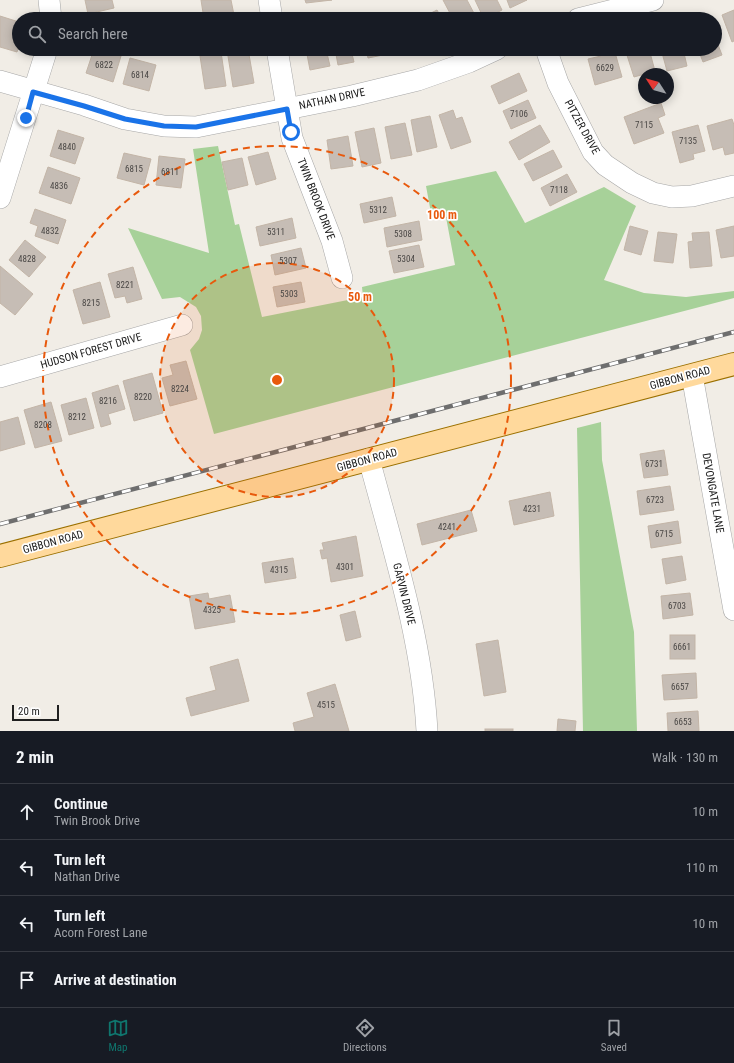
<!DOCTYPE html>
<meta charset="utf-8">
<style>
body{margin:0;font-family:"Roboto Condensed",sans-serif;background:#242831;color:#f1f3f6}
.compass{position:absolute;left:638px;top:68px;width:36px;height:36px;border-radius:50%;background:#171b24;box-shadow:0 2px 10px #0003;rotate:306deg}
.scale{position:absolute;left:12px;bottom:10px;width:47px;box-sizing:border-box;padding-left:4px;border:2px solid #202020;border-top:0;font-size:11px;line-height:14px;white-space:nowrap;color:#202020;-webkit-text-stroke:3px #fff;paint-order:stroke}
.stop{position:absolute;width:12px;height:12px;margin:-9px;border:3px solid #1a73e8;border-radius:50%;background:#fff}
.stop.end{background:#1a73e8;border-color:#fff;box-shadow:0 1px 4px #0008}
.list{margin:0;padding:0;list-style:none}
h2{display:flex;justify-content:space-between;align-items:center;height:52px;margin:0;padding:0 16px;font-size:17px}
h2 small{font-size:13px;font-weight:400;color:#9ea1a6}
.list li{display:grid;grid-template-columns:26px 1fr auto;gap:12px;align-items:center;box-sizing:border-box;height:56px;padding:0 16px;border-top:1px solid #363941}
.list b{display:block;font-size:15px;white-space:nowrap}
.list p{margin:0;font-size:13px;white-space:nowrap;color:#9ea1a6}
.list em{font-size:13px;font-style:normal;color:#9ea1a6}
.icon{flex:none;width:22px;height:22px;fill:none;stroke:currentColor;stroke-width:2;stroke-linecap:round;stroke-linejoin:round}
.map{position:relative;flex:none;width:734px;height:731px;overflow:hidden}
.search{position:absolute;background:#171b24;box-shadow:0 2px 10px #0003;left:12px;right:12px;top:12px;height:44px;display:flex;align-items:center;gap:10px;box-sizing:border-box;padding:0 14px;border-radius:22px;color:#9ea1a6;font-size:15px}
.sheet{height:276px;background:#171b24}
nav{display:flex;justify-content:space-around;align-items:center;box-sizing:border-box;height:56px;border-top:1px solid #363941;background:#171b24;font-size:11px;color:#9ea1a6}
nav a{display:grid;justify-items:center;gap:2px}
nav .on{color:#0f766e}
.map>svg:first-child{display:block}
</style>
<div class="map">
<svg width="734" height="731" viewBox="0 0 734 731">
<rect width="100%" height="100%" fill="#f1ede6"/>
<g fill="#a7d199">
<path d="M 218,146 L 235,225 L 239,224 L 262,317 L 363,297 L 362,287 L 455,265 L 445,212 L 431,213 L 426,186 L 496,171 L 525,223 L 604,187 L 636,206 L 604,280 L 644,293 L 686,297 L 734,291 L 734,298 L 214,434 L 190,350 L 199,339 L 202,330 L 201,316 L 196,307 L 180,297 L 162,299 L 128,228 L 209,253 L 193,149 Z"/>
<path d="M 601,422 L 602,460 L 634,632 L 637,731 L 583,731 L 577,428 Z"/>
</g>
<g fill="#c6bdb5" stroke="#c3b5a7">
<path d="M 85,0 L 112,0 L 114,8 L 88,14 Z"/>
<path d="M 201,0 L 231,0 L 234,15 L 213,19 L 204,19 Z"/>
<path d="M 305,0 L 332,0 L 306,3 Z"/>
<path d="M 443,0 L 467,0 L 477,19 L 453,19 Z"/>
<path d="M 475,0 L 497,0 L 502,10 L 484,19 Z"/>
<path d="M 507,0 L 527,0 L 510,8 Z"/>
<path d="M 437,10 L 442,19 L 419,19 Z"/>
<path d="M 734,10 L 734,41 L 732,42 L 722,15 Z"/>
<path d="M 0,16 L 19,22 L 19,45 L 17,52 L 0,47 Z"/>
<path d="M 715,37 L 722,55 L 703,62 L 698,49 L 715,49 Z"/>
<path d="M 94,49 L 99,49 L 121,56 L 113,82 L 86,73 Z"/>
<path d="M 231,49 L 248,49 L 254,83 L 233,87 L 227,50 Z"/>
<path d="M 306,49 L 326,49 L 330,66 L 310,70 Z"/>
<path d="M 335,49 L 356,49 L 357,54 L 352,54 L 354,62 L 338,65 Z"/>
<path d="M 366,49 L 387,49 L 388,54 L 368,58 Z"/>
<path d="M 396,49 L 418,49 L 396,53 Z"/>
<path d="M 605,49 L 614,49 L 622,77 L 595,85 L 588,59 L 601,56 L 599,51 Z"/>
<path d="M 625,49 L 649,49 L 655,71 L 634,77 Z"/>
<path d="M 661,49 L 683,49 L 687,66 L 667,71 Z"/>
<path d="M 221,52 L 226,86 L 205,89 L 200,56 Z"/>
<path d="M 130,58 L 156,65 L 149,91 L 123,84 Z"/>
<path d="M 519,73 L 527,91 L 499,104 L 491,86 Z"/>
<path d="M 528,100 L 536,118 L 511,129 L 503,111 Z"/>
<path d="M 661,103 L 665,115 L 658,118 L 664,133 L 634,144 L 624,117 Z"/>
<path d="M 453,110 L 456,119 L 462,117 L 471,142 L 451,149 L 439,115 Z"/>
<path d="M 430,116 L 437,147 L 417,152 L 411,120 Z"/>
<path d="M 732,119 L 734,125 L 734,153 L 725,155 L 723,147 L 713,150 L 707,126 Z"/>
<path d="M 405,123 L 412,155 L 391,159 L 385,127 Z"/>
<path d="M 540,125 L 550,142 L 519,160 L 509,142 Z"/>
<path d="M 698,125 L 705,151 L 693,154 L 694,159 L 680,163 L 672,132 Z"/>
<path d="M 374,128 L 381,163 L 362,167 L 355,132 Z"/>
<path d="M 58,130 L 84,138 L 75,164 L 50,156 Z"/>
<path d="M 348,136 L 353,166 L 331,169 L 327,140 Z"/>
<path d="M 553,150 L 562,167 L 533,181 L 524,164 Z"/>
<path d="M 268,152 L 276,179 L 256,185 L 248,157 Z"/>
<path d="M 124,153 L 151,159 L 144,185 L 117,178 Z"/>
<path d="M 159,156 L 185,159 L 181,188 L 156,185 Z"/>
<path d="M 242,158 L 248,185 L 228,190 L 222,162 Z"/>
<path d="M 48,167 L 80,178 L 71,204 L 39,193 Z"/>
<path d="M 567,174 L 577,192 L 550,206 L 541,188 Z"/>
<path d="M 392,197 L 396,216 L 364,223 L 360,204 Z"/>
<path d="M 35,209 L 66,220 L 58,244 L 35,236 L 38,226 L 30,223 Z"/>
<path d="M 292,218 L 296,238 L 260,246 L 256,227 Z"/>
<path d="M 419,221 L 422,240 L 387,247 L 384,228 Z"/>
<path d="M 630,226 L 648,231 L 641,255 L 624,250 Z"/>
<path d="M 734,226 L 734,256 L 721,258 L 716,230 Z"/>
<path d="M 658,232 L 677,234 L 673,263 L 654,261 Z"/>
<path d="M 709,232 L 712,266 L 690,268 L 688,242 L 693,241 L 692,233 Z"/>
<path d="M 25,240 L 46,257 L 29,277 L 9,260 Z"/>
<path d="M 419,245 L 424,267 L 394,273 L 389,251 Z"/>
<path d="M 301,248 L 306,268 L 275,275 L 271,255 Z"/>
<path d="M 0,266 L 33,294 L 15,315 L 0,303 Z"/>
<path d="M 133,267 L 142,299 L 127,303 L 125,296 L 115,298 L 108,274 Z"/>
<path d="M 100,282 L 110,317 L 83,324 L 73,290 Z"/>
<path d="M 301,282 L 305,302 L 277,307 L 273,287 Z"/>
<path d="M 186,361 L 197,399 L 170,406 L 162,378 L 173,375 L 170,365 Z"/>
<path d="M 152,373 L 163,413 L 134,421 L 123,381 Z"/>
<path d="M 118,385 L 125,409 L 108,414 L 111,424 L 101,427 L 92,393 Z"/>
<path d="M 86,398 L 94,428 L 69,435 L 61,405 Z"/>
<path d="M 51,402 L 62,441 L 35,448 L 24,410 Z"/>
<path d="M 18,417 L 25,444 L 0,451 L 0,422 Z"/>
<path d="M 664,450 L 668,475 L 644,478 L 640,454 Z"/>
<path d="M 670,486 L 674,510 L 640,515 L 637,491 Z"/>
<path d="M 550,492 L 554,516 L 514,525 L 509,501 Z"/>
<path d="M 471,510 L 477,531 L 422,545 L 417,524 Z"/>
<path d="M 678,521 L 681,543 L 651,548 L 648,526 Z"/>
<path d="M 356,536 L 363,576 L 331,582 L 327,558 L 322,559 L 320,550 L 324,550 L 322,543 Z"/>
<path d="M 682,556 L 686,580 L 666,584 L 662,559 Z"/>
<path d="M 293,558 L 296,578 L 265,583 L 262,563 Z"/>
<path d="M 208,593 L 209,599 L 230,595 L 235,622 L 195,629 L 189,596 Z"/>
<path d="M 690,593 L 693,615 L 663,619 L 661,596 Z"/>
<path d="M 355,611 L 361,637 L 346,641 L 340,615 Z"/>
<rect x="670" y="635" width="25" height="24"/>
<path d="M 498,640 L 506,692 L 484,696 L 476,644 Z"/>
<path d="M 238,659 L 249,701 L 191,716 L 186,698 L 216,690 L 210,667 Z"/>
<path d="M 696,673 L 697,698 L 664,700 L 662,675 Z"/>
<path d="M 335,684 L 349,731 L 295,731 L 293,723 L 314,717 L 307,693 Z"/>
<path d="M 698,711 L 699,731 L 668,731 L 667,713 Z"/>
<path d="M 558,719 L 576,721 L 575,731 L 557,731 Z"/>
<rect x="485" y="729" width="28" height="2"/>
</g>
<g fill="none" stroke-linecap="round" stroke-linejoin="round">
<defs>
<g id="minor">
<path d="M 49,0 L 51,19"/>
<path d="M 269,0 L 272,19"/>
<path d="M 578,19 L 653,0"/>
<path d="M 277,49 L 292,138 L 332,241 L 342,278"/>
<path d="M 546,49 L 558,83 L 593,152 L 605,165 L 632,183 L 653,193 L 672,197 L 692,196 L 734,186"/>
<path d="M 0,81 L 84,105 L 125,119 L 164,126 L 196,127 L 352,96 L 418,80 L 469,62 L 497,49"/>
<path d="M 0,198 L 47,49"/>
<path d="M 692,375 L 734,610"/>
<path d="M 0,377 L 182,325"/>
<path d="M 369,459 C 393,549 422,638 427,731"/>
</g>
<path id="major" d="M 0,556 L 734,364"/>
</defs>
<use href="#minor" stroke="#a7a7a7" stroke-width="22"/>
<use href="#major" stroke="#9b7000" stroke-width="24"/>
<use href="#minor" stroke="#fff" stroke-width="21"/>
<use href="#major" stroke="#ffd99c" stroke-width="22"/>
<defs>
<path id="rail" d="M 0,524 L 734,332"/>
</defs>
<use href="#rail" stroke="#6e6e6e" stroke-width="4.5"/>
<use href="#rail" stroke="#fff" stroke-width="3" stroke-dasharray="9" stroke-linecap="butt"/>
</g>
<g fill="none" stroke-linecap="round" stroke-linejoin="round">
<path stroke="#1a73e8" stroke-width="5" d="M 26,118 L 33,92 L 84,106 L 125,119 L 164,126 L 196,127 L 287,109 L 291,132"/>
</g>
<circle cx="277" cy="380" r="117" fill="#e8590c" fill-opacity=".12"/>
<g fill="none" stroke="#e8590c" stroke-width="2" stroke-dasharray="7 5">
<circle cx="277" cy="380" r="117"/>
<circle cx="277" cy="380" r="234"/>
</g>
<g text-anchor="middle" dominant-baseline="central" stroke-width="3.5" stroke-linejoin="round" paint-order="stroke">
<g font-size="9" fill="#4a4745">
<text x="104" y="65">6822</text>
<text x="605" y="68">6629</text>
<text x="140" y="75">6814</text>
<text x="519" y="114">7106</text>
<text x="644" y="125">7115</text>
<text x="688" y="141">7135</text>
<text x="67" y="147">4840</text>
<text x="134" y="169">6815</text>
<text x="170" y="172">6811</text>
<text x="59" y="186">4836</text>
<text x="559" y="190">7118</text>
<text x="378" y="210">5312</text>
<text x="50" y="231">4832</text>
<text x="276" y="232">5311</text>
<text x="403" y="234">5308</text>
<text x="27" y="259">4828</text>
<text x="406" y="259">5304</text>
<text x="288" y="261">5307</text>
<text x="125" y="285">8221</text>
<text x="289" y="294">5303</text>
<text x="91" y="303">8215</text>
<text x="180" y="389">8224</text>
<text x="143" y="397">8220</text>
<text x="108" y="401">8216</text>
<text x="77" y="417">8212</text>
<text x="43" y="425">8208</text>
<text x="654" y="464">6731</text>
<text x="655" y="500">6723</text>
<text x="532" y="509">4231</text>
<text x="447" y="527">4241</text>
<text x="664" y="534">6715</text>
<text x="345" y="567">4301</text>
<text x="279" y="570">4315</text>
<text x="677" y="606">6703</text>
<text x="212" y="610">4325</text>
<text x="682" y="647">6661</text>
<text x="680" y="687">6657</text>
<text x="326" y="705">4515</text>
<text x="683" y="722">6653</text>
</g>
<g font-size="11" fill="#202020" stroke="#fff">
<text transform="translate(332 99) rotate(-12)">NATHAN DRIVE</text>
<text transform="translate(582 127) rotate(61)">PITZER DRIVE</text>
<text transform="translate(316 199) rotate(69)">TWIN BROOK DRIVE</text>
<text transform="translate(91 351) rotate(-16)">HUDSON FOREST DRIVE</text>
<text transform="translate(680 378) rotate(-15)">GIBBON ROAD</text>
<text transform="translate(367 460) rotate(-15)">GIBBON ROAD</text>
<text transform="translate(713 493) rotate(80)">DEVONGATE LANE</text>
<text transform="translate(53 542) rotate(-15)">GIBBON ROAD</text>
<text transform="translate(404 594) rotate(76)">GARVIN DRIVE</text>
</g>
</g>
<circle cx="277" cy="380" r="6" fill="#e8590c" stroke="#fff" stroke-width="2"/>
<g font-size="12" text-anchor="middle" font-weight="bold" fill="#e8590c" stroke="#fff" stroke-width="3.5" stroke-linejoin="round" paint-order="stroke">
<text x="442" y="219">100 m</text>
<text x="360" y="301">50 m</text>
</g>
</svg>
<svg class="compass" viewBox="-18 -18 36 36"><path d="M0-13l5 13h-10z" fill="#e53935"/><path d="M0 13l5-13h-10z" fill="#9ea1a6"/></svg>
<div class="scale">20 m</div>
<div class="stop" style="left:291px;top:132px"></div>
<div class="stop end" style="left:26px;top:118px"></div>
<div class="search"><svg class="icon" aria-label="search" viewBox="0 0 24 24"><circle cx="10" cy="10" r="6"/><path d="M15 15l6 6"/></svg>Search here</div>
</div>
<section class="sheet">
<h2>2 min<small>Walk · 130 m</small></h2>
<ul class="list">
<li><svg class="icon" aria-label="ahead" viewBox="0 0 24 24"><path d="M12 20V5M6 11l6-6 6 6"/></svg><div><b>Continue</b><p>Twin Brook Drive</p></div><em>10 m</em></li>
<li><svg class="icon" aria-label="left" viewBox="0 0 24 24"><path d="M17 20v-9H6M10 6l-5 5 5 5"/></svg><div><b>Turn left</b><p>Nathan Drive</p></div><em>110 m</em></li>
<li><svg class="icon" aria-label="left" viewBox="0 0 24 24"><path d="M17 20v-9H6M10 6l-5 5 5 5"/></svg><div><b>Turn left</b><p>Acorn Forest Lane</p></div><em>10 m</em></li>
<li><svg class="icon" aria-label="arrive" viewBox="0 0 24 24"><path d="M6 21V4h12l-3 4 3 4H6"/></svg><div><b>Arrive at destination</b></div></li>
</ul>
</section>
<nav>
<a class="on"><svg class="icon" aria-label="map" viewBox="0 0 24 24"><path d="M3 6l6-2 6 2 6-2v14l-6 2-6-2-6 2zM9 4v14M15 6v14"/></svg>Map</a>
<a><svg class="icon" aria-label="directions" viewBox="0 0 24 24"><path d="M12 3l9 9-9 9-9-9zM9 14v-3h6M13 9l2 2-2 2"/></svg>Directions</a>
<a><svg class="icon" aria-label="saved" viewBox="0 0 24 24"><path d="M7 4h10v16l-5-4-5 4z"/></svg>Saved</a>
</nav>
